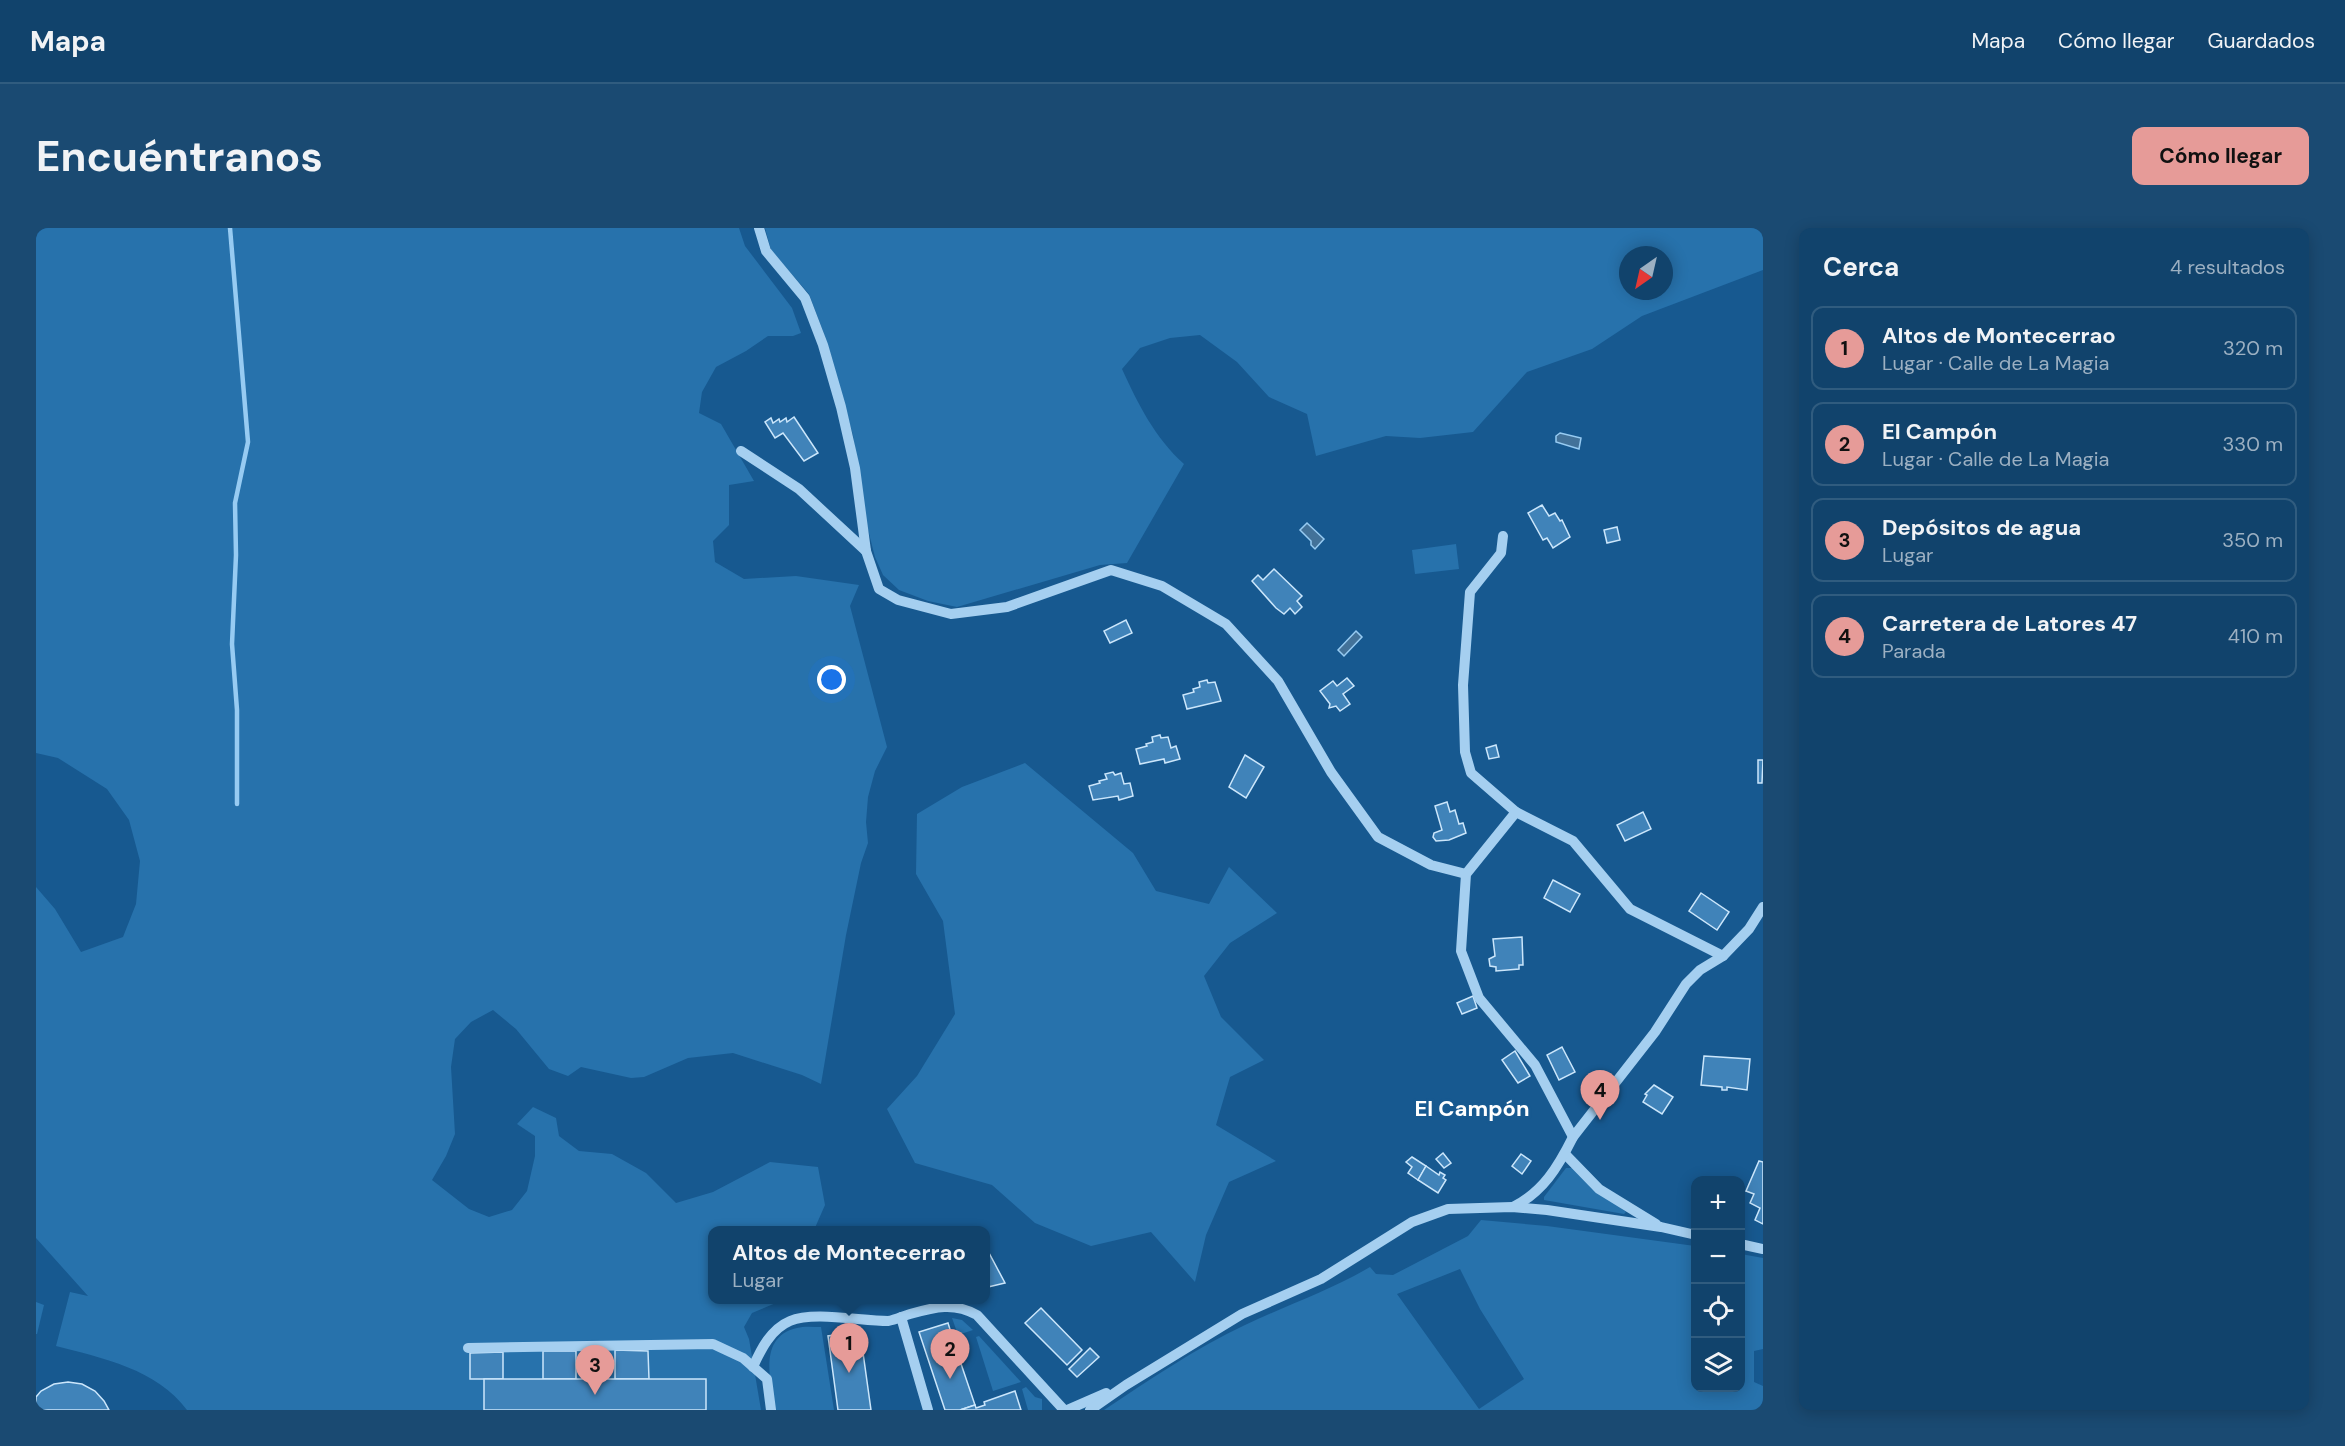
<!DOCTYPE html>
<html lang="es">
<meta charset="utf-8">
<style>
body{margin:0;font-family:"DM Sans",sans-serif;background:#1a4a72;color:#f1f3f6}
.controls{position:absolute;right:18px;bottom:18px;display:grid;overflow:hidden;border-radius:12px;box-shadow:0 3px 15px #0003}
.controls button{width:54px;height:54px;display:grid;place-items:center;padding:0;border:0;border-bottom:2px solid #305c7f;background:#11436c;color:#f1f3f6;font:30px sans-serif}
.compass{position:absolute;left:1583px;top:18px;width:54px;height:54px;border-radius:50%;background:#11436c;box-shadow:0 3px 15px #0003;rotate:214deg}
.you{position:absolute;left:796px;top:452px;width:21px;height:21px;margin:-15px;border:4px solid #fff;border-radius:50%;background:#1a73e8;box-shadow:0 0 0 9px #1a73e833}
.badge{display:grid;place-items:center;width:39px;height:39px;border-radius:50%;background:#e69b98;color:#111;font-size:20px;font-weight:700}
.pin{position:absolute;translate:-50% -50px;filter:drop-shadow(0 2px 3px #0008)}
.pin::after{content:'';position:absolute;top:32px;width:21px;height:18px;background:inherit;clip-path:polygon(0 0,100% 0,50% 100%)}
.popup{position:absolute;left:672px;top:998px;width:282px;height:78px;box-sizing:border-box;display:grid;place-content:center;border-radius:12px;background:#11436c;filter:drop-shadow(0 2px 4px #0005);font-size:20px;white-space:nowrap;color:#9cb0c2}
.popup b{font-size:22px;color:#f1f3f6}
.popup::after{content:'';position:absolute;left:50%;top:100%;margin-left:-12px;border:12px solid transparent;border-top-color:#11436c}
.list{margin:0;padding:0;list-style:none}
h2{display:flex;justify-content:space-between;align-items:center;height:78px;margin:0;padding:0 24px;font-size:26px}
h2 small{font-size:20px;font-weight:400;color:#9cb0c2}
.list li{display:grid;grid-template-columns:39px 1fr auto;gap:18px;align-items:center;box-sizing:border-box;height:84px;margin:0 12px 12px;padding:0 12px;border:2px solid #305c7f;border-radius:12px}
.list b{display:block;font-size:22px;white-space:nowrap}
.list p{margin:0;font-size:20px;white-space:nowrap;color:#9cb0c2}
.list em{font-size:20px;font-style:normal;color:#9cb0c2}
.icon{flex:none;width:33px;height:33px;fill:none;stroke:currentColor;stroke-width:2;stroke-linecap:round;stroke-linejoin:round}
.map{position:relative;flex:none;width:1727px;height:1182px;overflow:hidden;border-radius:12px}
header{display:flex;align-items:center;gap:36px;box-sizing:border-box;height:84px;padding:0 30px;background:#11436c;border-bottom:2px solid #305c7f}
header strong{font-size:28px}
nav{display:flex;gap:33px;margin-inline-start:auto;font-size:21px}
.intro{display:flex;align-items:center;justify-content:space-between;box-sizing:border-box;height:144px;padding:0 36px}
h1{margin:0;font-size:42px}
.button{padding:15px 27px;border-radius:12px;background:#e69b98;color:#111;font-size:21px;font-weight:700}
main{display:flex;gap:36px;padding:0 36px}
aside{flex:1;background:#11436c;border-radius:12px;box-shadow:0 3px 15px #0003}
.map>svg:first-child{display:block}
</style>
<header>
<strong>Mapa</strong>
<nav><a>Mapa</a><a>Cómo llegar</a><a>Guardados</a></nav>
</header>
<div class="intro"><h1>Encuéntranos</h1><a class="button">Cómo llegar</a></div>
<main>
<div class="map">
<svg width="1727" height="1182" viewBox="0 0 1727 1182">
<rect width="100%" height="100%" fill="#175990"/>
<g fill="#2772ac" fill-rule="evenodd">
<path d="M 0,0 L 703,0 L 709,18 L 756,80 L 765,105 L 757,108 L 732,108 L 710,123 L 680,139 L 666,164 L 663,185 L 685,196 L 718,253 L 693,257 L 693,297 L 677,313 L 679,334 L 708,351 L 760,348 L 823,357 L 814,378 L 851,519 L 839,543 L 832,569 L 830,594 L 832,615 L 825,635 L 810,707 L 785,856 L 766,847 L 697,825 L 652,830 L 608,849 L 595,850 L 545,839 L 532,848 L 513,841 L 480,801 L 457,782 L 435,794 L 419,811 L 415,839 L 419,906 L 410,928 L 396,952 L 433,981 L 453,989 L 476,982 L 491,963 L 499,928 L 499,908 L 481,896 L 497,879 L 520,890 L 523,908 L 543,923 L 576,926 L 610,945 L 640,975 L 677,964 L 734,934 L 782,939 L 789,977 L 778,1002 L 676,1002 L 676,1072 L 747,1072 L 716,1085 L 708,1099 L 713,1111 L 725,1182 L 151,1182 C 121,1141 66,1130 20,1118 L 34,1064 L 52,1068 L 0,1010 L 0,659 L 19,681 L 45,724 L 87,709 L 100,676 L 104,633 L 93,592 L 71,561 L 22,530 L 0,525 Z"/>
<path d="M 729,0 L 1727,0 L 1727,42 L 1606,88 L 1556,121 L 1491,144 L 1437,204 L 1384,210 L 1350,208 L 1280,228 L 1271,186 L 1233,169 L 1201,134 L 1164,107 L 1134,110 L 1104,120 L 1086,141 C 1102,176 1119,210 1148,236 L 1091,335 L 1064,337 L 921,379 L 892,373 L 863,362 L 847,347 L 839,329 L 829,290 L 817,207 L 787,103 L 773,66 L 735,22 ZM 1592,27 L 1628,27 L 1628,63 L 1592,63 Z"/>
<path d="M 1420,316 L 1423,341 L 1379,346 L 1376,322 Z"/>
<path d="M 989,535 L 1097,625 L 1120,663 L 1173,676 L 1193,639 L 1241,685 L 1194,715 L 1168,748 L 1185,789 L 1228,832 L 1194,849 L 1180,897 L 1240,933 L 1193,954 L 1170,1007 L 1159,1054 L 1115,1004 L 1055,1018 L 999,995 L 956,957 L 879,935 L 851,881 L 881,848 L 919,786 L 907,693 L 880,646 L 881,586 L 926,559 Z"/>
<path d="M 1530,940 L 1537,940 L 1590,984 L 1588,986 L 1508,972 L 1508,969 Z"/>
<path d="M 1445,992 L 1511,998 L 1659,1018 L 1660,1160 L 1704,1160 L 1705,1026 L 1727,1030 L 1727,1121 L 1718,1123 L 1718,1154 L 1727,1158 L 1727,1182 L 1068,1182 C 1113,1152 1160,1120 1209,1097 C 1251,1077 1295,1062 1334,1039 L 1340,1046 L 1357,1047 L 1432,1008 ZM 1424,1041 L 1444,1081 L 1488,1151 L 1443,1181 L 1361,1066 Z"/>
<path d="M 0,1074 L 8,1077 L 1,1106 L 0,1106 Z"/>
<path d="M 916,1090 L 926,1092 L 937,1102 L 922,1107 Z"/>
<path d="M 785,1099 L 798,1182 L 739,1182 C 735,1154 721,1109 761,1100 C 768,1098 777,1099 785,1099 Z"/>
<path d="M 943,1108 L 985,1154 L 957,1163 L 940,1109 Z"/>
<path d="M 990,1159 L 999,1169 L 1006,1171 L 1006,1182 L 992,1182 L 986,1161 Z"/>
</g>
<g fill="#437299" stroke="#97cbf2" stroke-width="1.5">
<path d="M 1524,205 L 1545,210 L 1543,221 L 1520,214 L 1520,208 Z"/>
<path d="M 1271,295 L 1288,311 L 1279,321 L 1275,317 L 1275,313 L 1264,302 Z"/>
<path d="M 1320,403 L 1326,409 L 1308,428 L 1302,422 Z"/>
</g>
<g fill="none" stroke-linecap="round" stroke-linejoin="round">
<path stroke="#97cbf2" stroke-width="4.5" d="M 194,0 L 212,214 L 199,275 L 200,327 L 196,416 L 201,482 L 201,576"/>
</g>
<g fill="#4083b9" stroke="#cbe6fb" stroke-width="1.5">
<path d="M 758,189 L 782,225 L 768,233 L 747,205 L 739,210 L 729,194 L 735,190 L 737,195 L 743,191 L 744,194 L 750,190 L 751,194 Z"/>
<path d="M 1506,277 L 1513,288 L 1519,285 L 1524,293 L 1526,292 L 1534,309 L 1517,320 L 1511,310 L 1507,312 L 1492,285 Z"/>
<path d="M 1581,299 L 1584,312 L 1571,315 L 1568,302 Z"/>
<path d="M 1238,341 L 1266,368 L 1261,373 L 1266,379 L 1259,386 L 1254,380 L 1248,386 L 1240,380 L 1216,353 L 1222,347 L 1227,352 Z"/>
<path d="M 1090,392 L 1096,405 L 1074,415 L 1068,403 Z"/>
<path d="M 1311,450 L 1318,458 L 1307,466 L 1314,476 L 1304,483 L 1300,478 L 1293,480 L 1294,476 L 1284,463 L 1297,453 L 1301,458 Z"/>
<path d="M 1171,452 L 1172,455 L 1179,454 L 1185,473 L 1151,481 L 1147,467 L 1158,464 L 1157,461 L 1164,459 L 1163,454 Z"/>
<path d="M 1124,507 L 1125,510 L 1132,509 L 1135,520 L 1140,518 L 1144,531 L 1129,535 L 1128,531 L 1104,536 L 1100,521 L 1111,518 L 1110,516 L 1117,514 L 1116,509 Z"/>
<path d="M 1460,517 L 1463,529 L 1453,531 L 1450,520 Z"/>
<path d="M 1209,527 L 1228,539 L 1210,570 L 1193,559 Z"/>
<path d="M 1722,532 L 1727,532 L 1726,555 L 1722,555 Z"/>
<path d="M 1077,544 L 1079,547 L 1085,545 L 1088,556 L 1094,555 L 1097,568 L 1083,572 L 1082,568 L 1057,572 L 1053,558 L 1064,555 L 1063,553 L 1071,551 L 1069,546 Z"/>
<path d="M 1411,574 L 1414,584 L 1419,582 L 1423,596 L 1427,595 L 1430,605 L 1413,612 L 1400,613 L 1397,609 L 1398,605 L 1406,602 L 1399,578 Z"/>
<path d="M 1607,584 L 1615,601 L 1589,613 L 1581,597 Z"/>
<path d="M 1517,652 L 1544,666 L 1534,684 L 1508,670 Z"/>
<path d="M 1665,665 L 1693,684 L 1681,702 L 1653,683 Z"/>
<path d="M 1486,709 L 1487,737 L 1483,737 L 1483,741 L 1460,743 L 1460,739 L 1454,738 L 1453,731 L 1459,728 L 1457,711 Z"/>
<path d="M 1437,768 L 1441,780 L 1426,786 L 1421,775 Z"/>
<path d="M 1526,819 L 1539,844 L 1523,852 L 1511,827 Z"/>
<path d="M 1479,823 L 1494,848 L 1482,855 L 1466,832 Z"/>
<path d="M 1668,828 L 1714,831 L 1711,862 L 1691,859 L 1691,862 L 1686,862 L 1686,859 L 1665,857 Z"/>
<path d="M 1618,857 L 1637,869 L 1626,886 L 1607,874 L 1611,867 L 1609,866 Z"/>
<path d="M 1407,925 L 1415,935 L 1408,940 L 1400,931 Z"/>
<path d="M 1485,926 L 1495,933 L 1486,946 L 1476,938 Z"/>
<path d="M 1376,929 L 1390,938 L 1382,952 L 1372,945 L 1376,939 L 1370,934 Z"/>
<path d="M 1723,933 L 1727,934 L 1727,996 L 1719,992 L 1724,980 L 1714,975 L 1718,966 L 1710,963 Z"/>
<path d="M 1390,938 L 1403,947 L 1404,944 L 1409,947 L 1407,950 L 1410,952 L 1402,965 L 1382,952 Z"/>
<path d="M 952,1023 L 969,1055 L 952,1059 L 952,1057 L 950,1058 L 950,1024 Z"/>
<path d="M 1005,1080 L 1046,1122 L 1031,1137 L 989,1095 Z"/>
<path d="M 912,1095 L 918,1114 L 914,1115 L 917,1125 L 921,1124 L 939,1177 L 924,1182 L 909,1182 L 883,1104 Z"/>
<path d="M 824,1103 L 835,1182 L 802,1182 L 792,1108 Z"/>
<path d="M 1054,1120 L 1063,1129 L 1041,1149 L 1033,1141 Z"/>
<path d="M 579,1122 L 612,1123 L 613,1151 L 579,1151 Z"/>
<rect x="507" y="1123" width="33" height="28"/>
<path d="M 467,1124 L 467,1151 L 434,1151 L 434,1125 Z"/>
<rect x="448" y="1151" width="222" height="31"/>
<path d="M 32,1154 L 46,1156 L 59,1163 L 68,1173 L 73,1182 L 0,1182 L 0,1169 L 5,1163 L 18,1156 Z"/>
<path d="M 979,1163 L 985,1182 L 924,1182 L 939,1177 L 940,1180 L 949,1177 L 948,1174 Z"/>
</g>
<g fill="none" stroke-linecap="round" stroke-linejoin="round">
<g stroke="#a5cff0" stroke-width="10">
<path d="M 723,0 L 730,23 L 769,70 L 787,117 L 805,179 L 819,240 L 830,323 L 843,361 L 862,372 L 915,386 L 971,379 L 1075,342 L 1126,358 L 1190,396 L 1242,453 L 1295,544 L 1342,609 L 1395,637 L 1430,646"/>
<path d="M 705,223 L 763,261 L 830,323"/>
<path d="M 1467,308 L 1465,325 L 1434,364 L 1427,457 L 1429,524 L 1435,545 L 1480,584"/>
<path d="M 1537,909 L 1499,837 L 1443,770 L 1425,723 L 1430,646 L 1480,584 L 1537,613 L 1594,681 L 1687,728"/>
<path d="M 1529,926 L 1563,961 L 1620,996"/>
<path d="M 1477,979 C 1507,964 1522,939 1537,909 L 1619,804 L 1650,756 L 1664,742 L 1687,728 L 1713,701 L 1727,679"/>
<path d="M 1704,1016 L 1727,1021"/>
<path d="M 865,1089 L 892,1182"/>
<path d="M 432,1120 L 677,1116 L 707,1130 L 731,1151 L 735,1182"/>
<path d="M 717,1139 C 725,1121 735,1101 754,1093 C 777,1083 825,1093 852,1093 C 859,1092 867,1088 874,1086 C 899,1079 918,1074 941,1087 L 1028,1182"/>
<path d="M 1031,1182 L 1070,1165"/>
<path d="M 1054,1182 L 1090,1157 L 1206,1086 L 1285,1051 L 1376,994 L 1412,981 L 1476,979 L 1511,982 L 1625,999 L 1660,1007"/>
</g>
</g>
<g text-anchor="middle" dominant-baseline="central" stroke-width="6" stroke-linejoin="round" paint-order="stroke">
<g font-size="22" font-weight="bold" fill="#fff" stroke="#175990">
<text x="1436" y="880">El Campón</text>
</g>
</g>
</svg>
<div class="controls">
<button>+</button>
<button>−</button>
<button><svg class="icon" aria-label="locate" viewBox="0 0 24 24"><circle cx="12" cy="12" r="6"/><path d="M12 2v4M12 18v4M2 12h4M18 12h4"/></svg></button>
<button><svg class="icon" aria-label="layers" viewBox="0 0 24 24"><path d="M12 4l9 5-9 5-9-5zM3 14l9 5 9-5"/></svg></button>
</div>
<svg class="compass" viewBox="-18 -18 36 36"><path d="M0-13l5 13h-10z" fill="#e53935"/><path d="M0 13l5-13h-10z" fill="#9cb0c2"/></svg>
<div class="you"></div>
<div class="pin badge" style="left:813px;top:1145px">1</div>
<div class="popup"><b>Altos de Montecerrao</b>Lugar</div>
<div class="pin badge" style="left:914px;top:1151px">2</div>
<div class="pin badge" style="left:559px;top:1167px">3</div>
<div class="pin badge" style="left:1564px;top:892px">4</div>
</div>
<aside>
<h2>Cerca<small>4 resultados</small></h2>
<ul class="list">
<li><span class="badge">1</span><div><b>Altos de Montecerrao</b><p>Lugar · Calle de La Magia</p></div><em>320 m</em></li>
<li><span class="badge">2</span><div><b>El Campón</b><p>Lugar · Calle de La Magia</p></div><em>330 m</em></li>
<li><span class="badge">3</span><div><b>Depósitos de agua</b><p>Lugar</p></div><em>350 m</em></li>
<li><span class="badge">4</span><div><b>Carretera de Latores 47</b><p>Parada</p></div><em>410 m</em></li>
</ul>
</aside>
</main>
